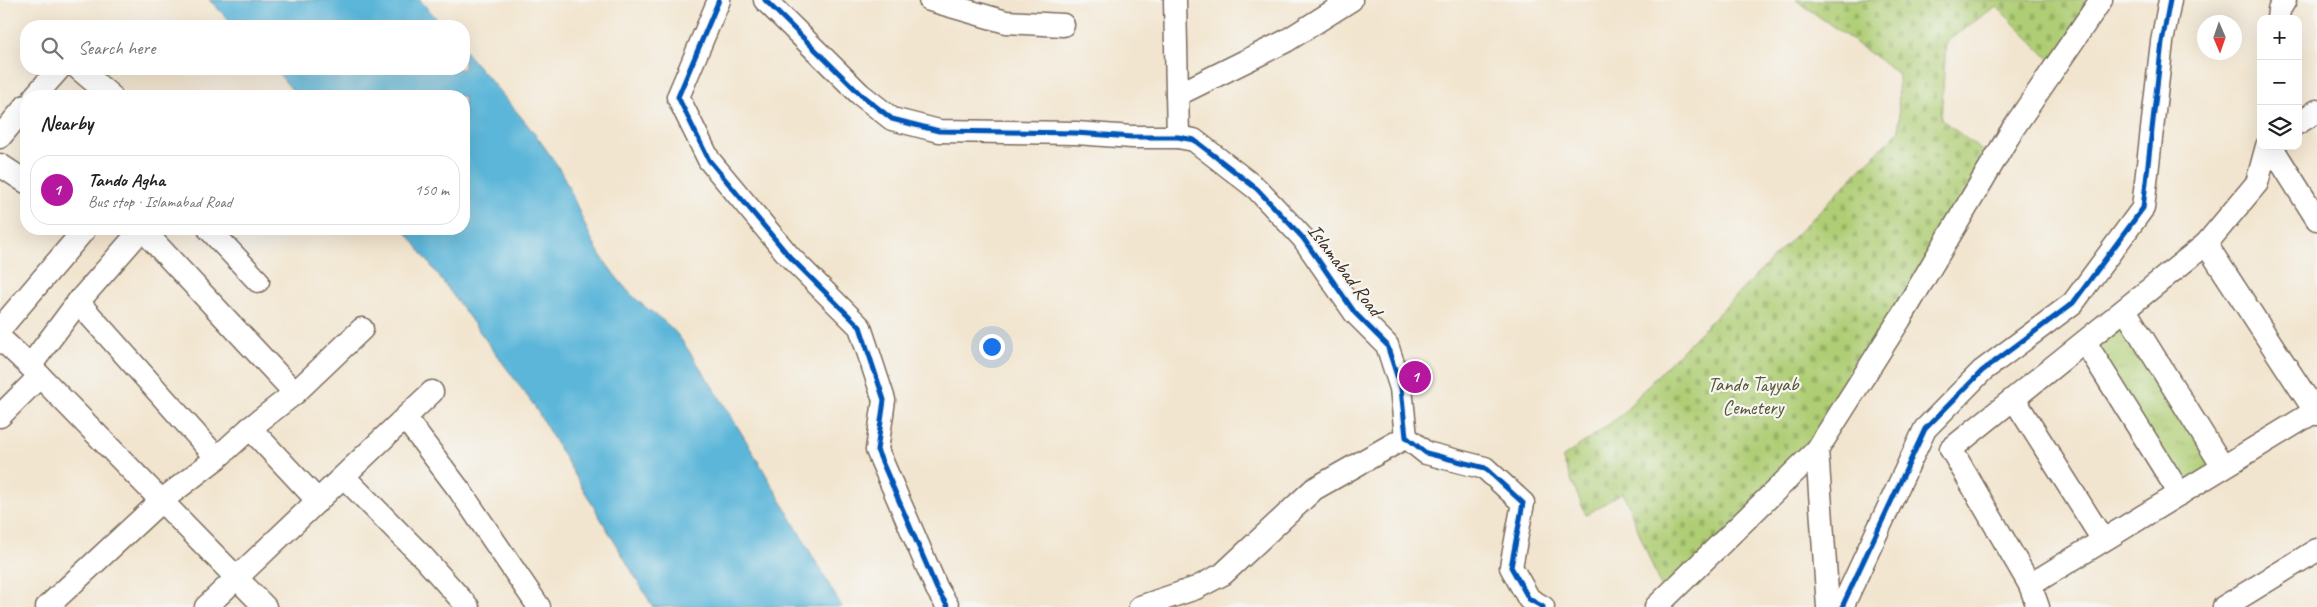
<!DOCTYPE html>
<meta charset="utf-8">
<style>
body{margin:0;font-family:Caveat,sans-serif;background:#f2f2f2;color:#202124}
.controls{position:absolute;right:15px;top:15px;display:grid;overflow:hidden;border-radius:10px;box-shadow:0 5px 20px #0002}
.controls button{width:45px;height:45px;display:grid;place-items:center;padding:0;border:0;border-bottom:1px solid #e0e0e0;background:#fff;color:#202124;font:25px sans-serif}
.compass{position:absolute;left:2197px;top:15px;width:45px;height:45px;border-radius:50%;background:#fff;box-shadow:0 5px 20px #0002;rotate:178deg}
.you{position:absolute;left:991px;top:346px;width:18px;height:18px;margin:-12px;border:4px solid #fff;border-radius:50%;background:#1a73e8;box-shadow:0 0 0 8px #1a73e833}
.badge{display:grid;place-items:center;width:32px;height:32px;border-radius:50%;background:#b5179e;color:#fff;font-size:16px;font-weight:700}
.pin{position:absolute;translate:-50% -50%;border:2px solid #fff;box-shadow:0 1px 5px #0006}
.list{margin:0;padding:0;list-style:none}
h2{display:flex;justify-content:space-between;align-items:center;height:65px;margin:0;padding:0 20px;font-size:21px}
h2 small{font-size:16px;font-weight:400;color:#757577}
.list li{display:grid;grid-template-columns:32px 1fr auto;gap:15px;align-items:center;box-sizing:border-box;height:70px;margin:0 10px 10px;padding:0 10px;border:1px solid #e0e0e0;border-radius:20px}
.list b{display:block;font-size:19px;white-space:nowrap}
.list p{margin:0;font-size:16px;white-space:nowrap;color:#757577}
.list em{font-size:16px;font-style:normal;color:#757577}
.icon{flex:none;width:28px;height:28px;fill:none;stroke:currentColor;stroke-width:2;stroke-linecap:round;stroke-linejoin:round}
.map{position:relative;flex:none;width:2317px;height:607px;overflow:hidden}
.search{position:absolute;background:#fff;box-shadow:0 5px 20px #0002;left:20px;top:20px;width:450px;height:55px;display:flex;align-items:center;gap:12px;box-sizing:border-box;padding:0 18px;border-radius:20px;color:#757577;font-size:19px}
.panel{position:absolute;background:#fff;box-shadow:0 5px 20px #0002;left:20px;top:90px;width:450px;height:145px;border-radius:20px}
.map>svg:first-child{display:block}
</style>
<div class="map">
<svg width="2317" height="607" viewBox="0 0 2317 607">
<defs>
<pattern id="grass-tufts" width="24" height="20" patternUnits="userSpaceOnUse" patternTransform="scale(1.25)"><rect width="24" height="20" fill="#afcd74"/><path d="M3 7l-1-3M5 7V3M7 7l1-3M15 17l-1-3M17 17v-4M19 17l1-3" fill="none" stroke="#97b064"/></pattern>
<pattern id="cemetery-stones" width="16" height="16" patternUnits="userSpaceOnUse" patternTransform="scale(1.25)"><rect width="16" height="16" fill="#afcd74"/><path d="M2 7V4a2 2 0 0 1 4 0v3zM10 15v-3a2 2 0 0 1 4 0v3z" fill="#97b064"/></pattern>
</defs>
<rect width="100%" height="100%" fill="#f6f6f2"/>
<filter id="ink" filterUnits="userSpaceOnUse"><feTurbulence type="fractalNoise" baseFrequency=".02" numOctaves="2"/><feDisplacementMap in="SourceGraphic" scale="10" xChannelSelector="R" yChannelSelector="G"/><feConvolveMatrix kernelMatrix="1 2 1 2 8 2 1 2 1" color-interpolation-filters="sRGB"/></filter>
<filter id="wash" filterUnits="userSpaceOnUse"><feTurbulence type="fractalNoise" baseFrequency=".0096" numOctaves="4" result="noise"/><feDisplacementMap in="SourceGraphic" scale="20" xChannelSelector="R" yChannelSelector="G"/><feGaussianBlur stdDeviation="1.12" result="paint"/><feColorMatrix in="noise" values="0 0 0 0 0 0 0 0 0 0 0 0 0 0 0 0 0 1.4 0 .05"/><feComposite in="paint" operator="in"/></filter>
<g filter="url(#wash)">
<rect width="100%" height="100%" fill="#f2e5cf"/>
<path fill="url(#grass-tufts)" stroke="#757c49" d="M 2125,310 L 2223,467 L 2180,494 L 2085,342 Z"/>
<path fill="url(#cemetery-stones)" stroke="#757c49" d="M 1796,0 L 2101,0 L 2056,66 L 1996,6 L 1946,42 L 1941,119 L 1994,160 L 1817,450 L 1665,598 L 1623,492 L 1586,515 L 1562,458 L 1623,414 L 1645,388 L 1899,130 L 1898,73 Z"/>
<g fill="#5cb6d9" stroke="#4c707c">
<path d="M 209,0 L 420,0 L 443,26 L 235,26 Z"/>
<path d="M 464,50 C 495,87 528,122 555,162 C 576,194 584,235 608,266 C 616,277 625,289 635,298 C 649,312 668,321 680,338 C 740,423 789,517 842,607 L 653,607 L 533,404 L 404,229 L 464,229 L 464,96 L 297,96 L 275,69 L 464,69 Z"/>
</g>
</g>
<g filter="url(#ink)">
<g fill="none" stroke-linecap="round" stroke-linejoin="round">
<defs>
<g id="minor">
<path d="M 719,0 L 678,97 L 709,160 L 789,256 L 860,327 L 884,400 L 877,450 L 937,589 L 948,607"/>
<path d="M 765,0 L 860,94 L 892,119 L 939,131 L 1076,133 L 1132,137 L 1178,137 L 1194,140 L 1257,189 L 1303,238 L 1355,313 L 1387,345 L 1401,388 L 1406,437 L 1426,453 L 1485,468 L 1523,503 L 1511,567 L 1529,599 L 1543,607"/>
<path d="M 930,0 L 1006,22 L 1063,25"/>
<path d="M 1175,0 L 1178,137"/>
<path d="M 2278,19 L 2279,10 L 2285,0"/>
<path d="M 79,69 L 111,96"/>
<path d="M 1177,95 L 1286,41 L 1351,0"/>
<path d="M 35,96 L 59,69"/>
<path d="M 2298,123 L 2317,111"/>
<path d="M 0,137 L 26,106"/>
<path d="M 2271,146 L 2317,219"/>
<path d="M 0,165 L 26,182"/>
<path d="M 142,229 L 295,393"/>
<path d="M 209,229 L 258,281"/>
<path d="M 2206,244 L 2317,414"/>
<path d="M 78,302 L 142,229"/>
<path d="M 2125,310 L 2223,467"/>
<path d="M 0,329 L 85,229"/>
<path d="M 0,338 L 30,366 L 265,607"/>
<path d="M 2085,342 L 2180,494"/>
<path d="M 30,366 L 78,302 L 217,458"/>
<path d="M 2014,399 L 2103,540"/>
<path d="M 0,416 L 40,376"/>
<path d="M 405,418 L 460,491 L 539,607"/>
<path d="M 250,428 L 318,501"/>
<path d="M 344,477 L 424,558 L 468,607"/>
<path d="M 2030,585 L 1951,449 L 2206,244 L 2257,183 L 2267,146"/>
<path d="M 47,607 L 161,501 L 217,458 L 250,428 L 295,393 L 362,329"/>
<path d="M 206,607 L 432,392"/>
<path d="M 1140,607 L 1196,588 L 1223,574 L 1314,489 L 1406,437"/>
<path d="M 1656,607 L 1817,450"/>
<path d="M 1828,607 L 1817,450 L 1900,319 L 2014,127 L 2101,0"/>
<path d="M 1842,607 L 1925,429 L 1982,371 L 2073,303 L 2143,208 L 2162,42 L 2170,0"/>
<path d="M 2038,607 L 2030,585 L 2317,410"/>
<path d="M 2224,607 L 2317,550"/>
</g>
</defs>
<use href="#minor" stroke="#7b6b5c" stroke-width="25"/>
<use href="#minor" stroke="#fff" stroke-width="22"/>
<defs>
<g id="cycleway">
<path d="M 719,0 L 678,97 L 709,160 L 789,256 L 860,327 L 884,400 L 877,450 L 937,589 L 948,607"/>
<path d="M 765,0 L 860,94 L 892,119 L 939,131 L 1076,133 L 1132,137 L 1178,137 L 1194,140 L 1257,189 L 1303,238 L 1355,313 L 1387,345 L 1401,388 L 1406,437 L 1426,453 L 1485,468 L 1523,503 L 1511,567 L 1529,599 L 1543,607"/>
<path d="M 1842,607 L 1925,429 L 1982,371 L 2073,303 L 2143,208 L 2162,42 L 2170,0"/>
</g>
</defs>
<use href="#cycleway" stroke="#f6f6f2" stroke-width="8"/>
<use href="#cycleway" stroke="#0057b8" stroke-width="5"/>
</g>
</g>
<g text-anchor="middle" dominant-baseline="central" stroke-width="4.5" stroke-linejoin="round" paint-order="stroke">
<g font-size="20" fill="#3b2a1e" stroke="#f6f6f2">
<text transform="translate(1345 270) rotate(53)">Islamabad Road</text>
</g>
<g font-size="20" fill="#585334" stroke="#f6f6f2">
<text x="1753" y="384">Tando Tayyab<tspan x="1753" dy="23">Cemetery</tspan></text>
</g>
</g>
</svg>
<div class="controls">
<button>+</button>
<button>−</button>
<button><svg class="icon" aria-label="layers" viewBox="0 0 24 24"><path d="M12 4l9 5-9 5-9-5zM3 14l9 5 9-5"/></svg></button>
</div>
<svg class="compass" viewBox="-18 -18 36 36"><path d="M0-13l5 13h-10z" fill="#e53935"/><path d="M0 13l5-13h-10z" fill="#757577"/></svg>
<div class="you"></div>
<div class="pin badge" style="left:1415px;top:377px">1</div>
<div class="search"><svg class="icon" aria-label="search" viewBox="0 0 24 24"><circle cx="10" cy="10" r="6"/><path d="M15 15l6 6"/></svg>Search here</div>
<section class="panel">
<h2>Nearby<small></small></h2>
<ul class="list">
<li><span class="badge">1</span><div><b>Tando Agha</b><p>Bus stop · Islamabad Road</p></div><em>150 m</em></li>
</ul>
</section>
</div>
